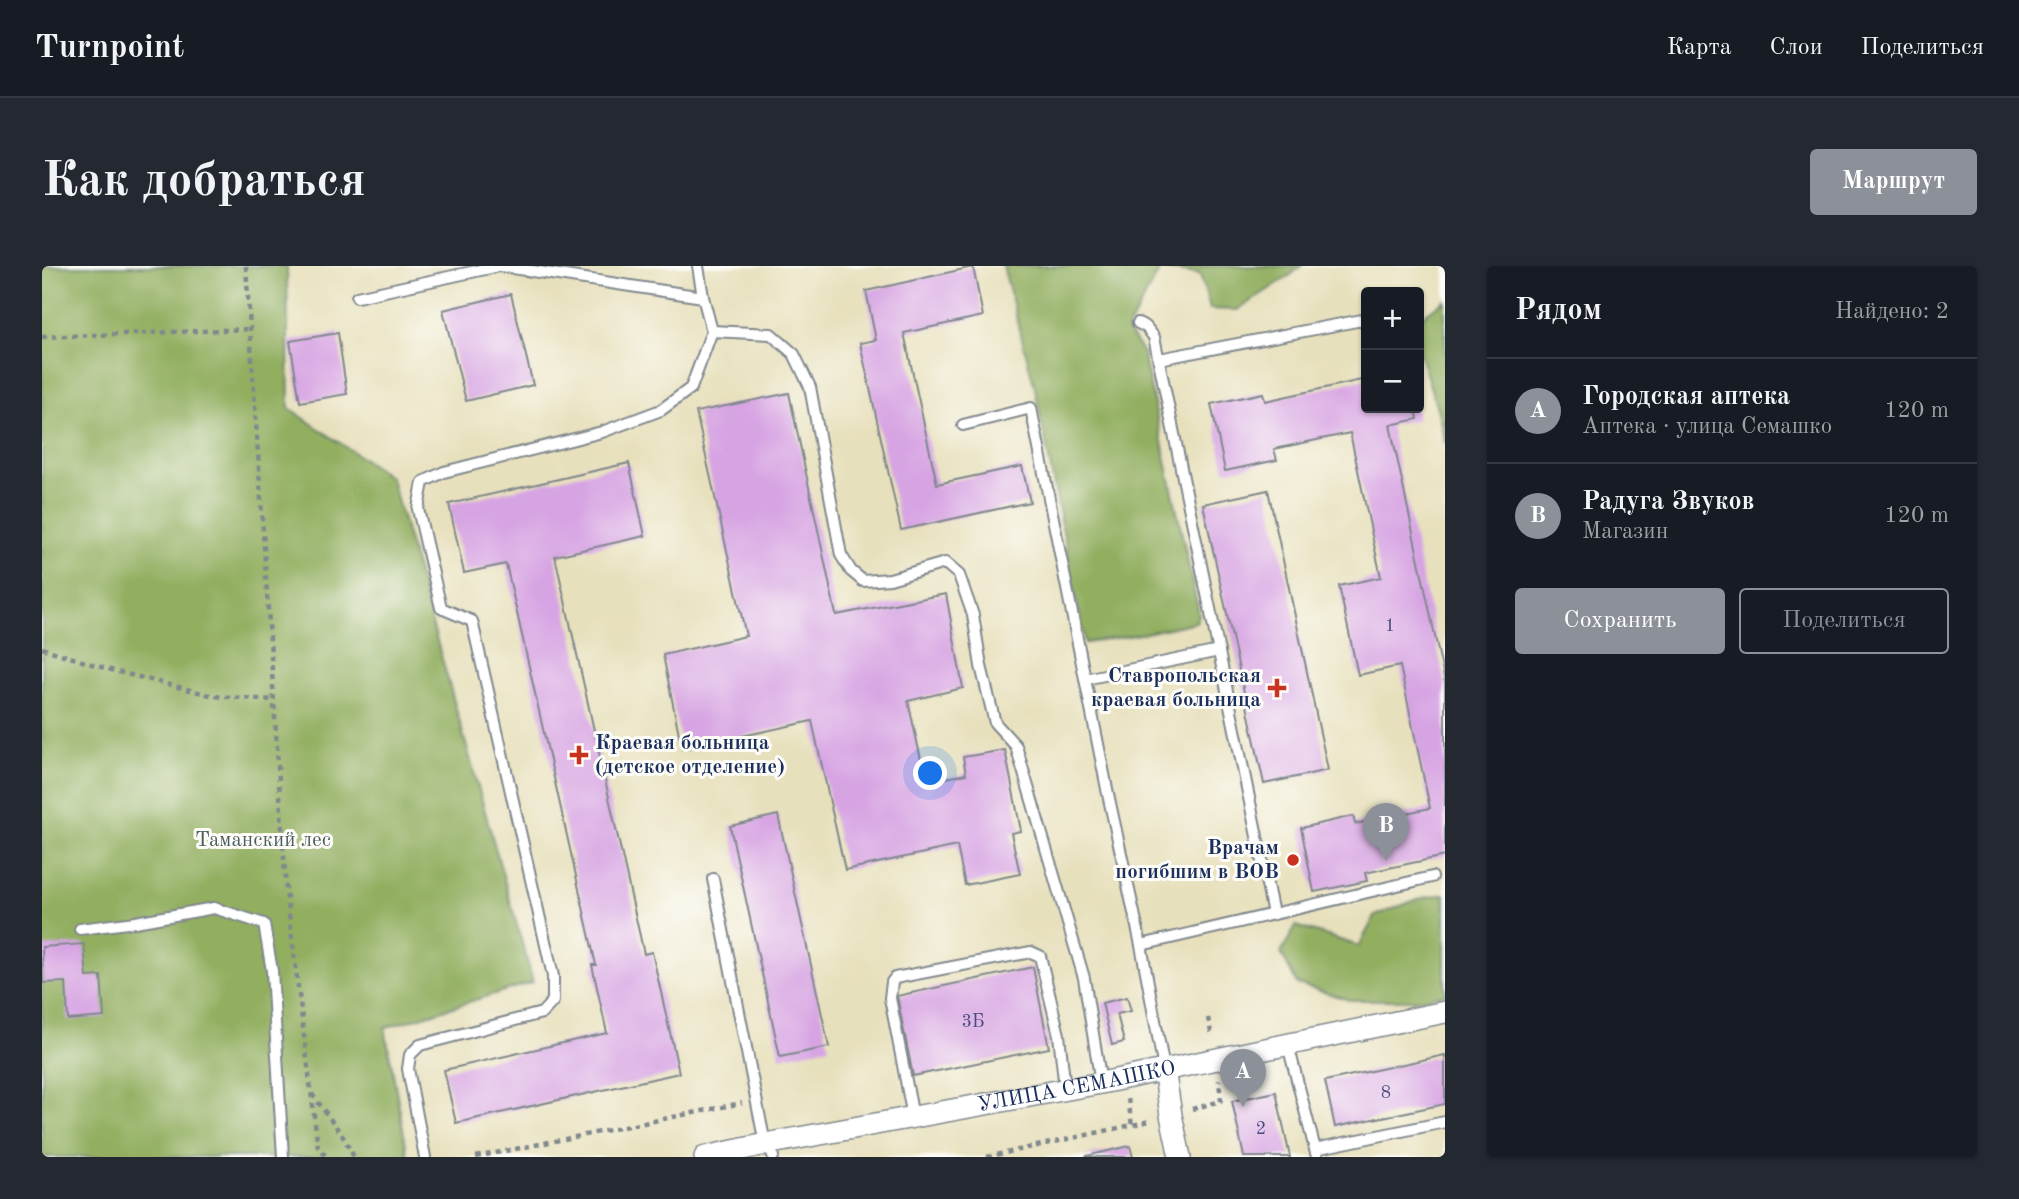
<!DOCTYPE html>
<html lang="ru">
<meta charset="utf-8">
<style>
body{margin:0;font-family:"Old Standard TT",serif;background:#242831;color:#f1f3f6}
.controls{position:absolute;right:21px;top:21px;display:grid;overflow:hidden;border-radius:7px;box-shadow:0 2px 5px #0004}
.controls button{width:63px;height:63px;display:grid;place-items:center;padding:0;border:0;border-bottom:2px solid #363941;background:#171b24;color:#f1f3f6;font:35px sans-serif}
.you{position:absolute;left:889px;top:508px;width:24px;height:24px;margin:-18px;border:5px solid #fff;border-radius:50%;background:#1a73e8;box-shadow:0 0 0 10px #1a73e833}
.badge{display:grid;place-items:center;width:46px;height:46px;border-radius:50%;background:#8c9099;color:#fff;font-size:23px;font-weight:700}
.pin{position:absolute;translate:-50% -58px;filter:drop-shadow(0 2px 4px #0008)}
.pin::after{content:'';position:absolute;top:37px;width:24px;height:21px;background:inherit;clip-path:polygon(0 0,100% 0,50% 100%)}
.list{margin:0;padding:0;list-style:none}
h2{display:flex;justify-content:space-between;align-items:center;height:91px;margin:0;padding:0 28px;font-size:30px}
h2 small{font-size:23px;font-weight:400;color:#9ea1a6}
.list li{display:grid;grid-template-columns:46px 1fr auto;gap:21px;align-items:center;box-sizing:border-box;height:105px;padding:0 28px;border-top:2px solid #363941}
.list b{display:block;font-size:26px;white-space:nowrap}
.list p{margin:0;font-size:23px;white-space:nowrap;color:#9ea1a6}
.list em{font-size:23px;font-style:normal;color:#9ea1a6}
.actions{display:flex;gap:14px;padding:21px 28px}
.actions a{flex:1;padding:16px 0;border:2px solid #8c9099;border-radius:7px;text-align:center;font-size:24px;color:#8c9099}
.actions .main{background:#8c9099;color:#fff}
.map{position:relative;flex:none;width:1403px;height:891px;overflow:hidden;border-radius:7px}
header{display:flex;align-items:center;gap:42px;box-sizing:border-box;height:98px;padding:0 35px;background:#171b24;border-bottom:2px solid #363941}
header strong{font-size:33px}
nav{display:flex;gap:38px;margin-inline-start:auto;font-size:24px}
.intro{display:flex;align-items:center;justify-content:space-between;box-sizing:border-box;height:168px;padding:0 42px}
h1{margin:0;font-size:49px}
.button{padding:18px 32px;border-radius:7px;background:#8c9099;color:#fff;font-size:24px;font-weight:700}
main{display:flex;gap:42px;padding:0 42px}
aside{flex:1;background:#171b24;border-radius:7px;box-shadow:0 2px 5px #0004}
.map>svg:first-child{display:block}
</style>
<header>
<strong>Turnpoint</strong>
<nav><a>Карта</a><a>Слои</a><a>Поделиться</a></nav>
</header>
<div class="intro"><h1>Как добраться</h1><a class="button">Маршрут</a></div>
<main>
<div class="map">
<svg width="1403" height="891" viewBox="0 0 1403 891">
<rect width="100%" height="100%" fill="#fdfcf7"/>
<filter id="ink" filterUnits="userSpaceOnUse"><feTurbulence type="fractalNoise" baseFrequency=".0143" numOctaves="2"/><feDisplacementMap in="SourceGraphic" scale="14" xChannelSelector="R" yChannelSelector="G"/><feConvolveMatrix kernelMatrix="1 2 1 2 8 2 1 2 1" color-interpolation-filters="sRGB"/></filter>
<filter id="wash" filterUnits="userSpaceOnUse"><feTurbulence type="fractalNoise" baseFrequency=".00686" numOctaves="4" result="noise"/><feDisplacementMap in="SourceGraphic" scale="28" xChannelSelector="R" yChannelSelector="G"/><feGaussianBlur stdDeviation="1.57" result="paint"/><feColorMatrix in="noise" values="0 0 0 0 0 0 0 0 0 0 0 0 0 0 0 0 0 1.4 0 .05"/><feComposite in="paint" operator="in"/></filter>
<g filter="url(#wash)">
<rect width="100%" height="100%" fill="#e7e0bc"/>
<g fill="#92af61" stroke="#566f60" stroke-width="2">
<path d="M 0,0 L 245,0 L 247,142 L 349,212 L 491,716 L 343,762 L 366,891 L 0,891 Z"/>
<path d="M 961,0 L 1259,0 L 1250,8 L 1195,44 L 1168,43 L 1158,8 L 1118,3 L 1085,64 L 1101,87 L 1157,348 L 1154,356 L 1104,367 L 1043,377 L 993,122 Z"/>
<path d="M 1403,34 L 1403,178 L 1396,145 L 1377,86 L 1377,53 Z"/>
<path d="M 1403,628 L 1403,728 L 1374,734 L 1307,734 L 1255,718 L 1239,687 L 1254,660 L 1317,680 L 1333,650 L 1376,633 Z"/>
</g>
<g id="blocks">
<g fill="#d7a4e3">
<path d="M 931,1 L 941,50 L 862,67 L 895,218 L 980,200 L 988,236 L 859,264 L 818,77 L 834,74 L 824,25 Z"/>
<path d="M 469,28 L 491,119 L 424,135 L 401,44 Z"/>
<path d="M 296,67 L 305,128 L 258,136 L 248,75 Z"/>
<path d="M 1324,113 L 1324,142 L 1374,142 L 1376,153 L 1348,159 L 1403,417 L 1403,590 L 1323,607 L 1325,615 L 1272,626 L 1259,562 L 1311,550 L 1313,558 L 1388,542 L 1358,400 L 1316,409 L 1297,320 L 1339,311 L 1308,167 L 1232,183 L 1235,194 L 1183,205 L 1169,138 L 1221,127 L 1223,135 Z"/>
<path d="M 747,127 L 794,349 L 904,328 L 921,422 L 866,435 L 884,516 L 924,508 L 921,491 L 963,484 L 979,565 L 969,567 L 978,608 L 923,619 L 915,580 L 803,604 L 770,455 L 640,483 L 621,389 L 704,370 L 654,146 Z"/>
<path d="M 587,197 L 603,270 L 513,290 L 602,688 L 610,686 L 637,807 L 414,857 L 402,804 L 565,767 L 550,699 L 554,699 L 464,298 L 422,307 L 407,238 Z"/>
<path d="M 1226,224 L 1286,504 L 1222,518 L 1161,238 Z"/>
<path d="M 736,549 L 787,781 L 738,791 L 688,560 Z"/>
<path d="M 42,678 L 45,711 L 59,710 L 62,751 L 26,754 L 24,716 L 1,717 L 0,681 Z"/>
<path d="M 991,701 L 1007,782 L 871,810 L 855,730 Z"/>
<path d="M 1085,731 L 1089,745 L 1075,748 L 1082,776 L 1070,779 L 1060,737 Z"/>
<path d="M 1403,789 L 1403,838 L 1293,861 L 1283,815 Z"/>
<path d="M 1234,826 L 1248,891 L 1202,891 L 1190,835 Z"/>
<path d="M 1088,880 L 1091,891 L 1044,891 L 1044,890 Z"/>
</g>
</g>
</g>
<g filter="url(#ink)">
<use href="#blocks" fill-opacity="0" stroke="#81888d" stroke-width="2"/>
<g fill="none" stroke-linecap="round" stroke-linejoin="round">
<defs>
<g id="lane">
<path d="M 656,0 L 661,31 L 670,65"/>
<path d="M 315,31 L 457,0 L 661,31"/>
<path d="M 1096,57 L 1104,61 L 1112,71 L 1231,648"/>
<path d="M 1117,93 L 1320,54"/>
<path d="M 921,159 L 989,142 L 1066,528 L 1099,679 L 1122,803"/>
<path d="M 1043,413 L 1177,385"/>
<path d="M 671,613 L 723,878"/>
<path d="M 38,663 L 93,656 L 172,642 L 222,658 L 230,705 L 241,891"/>
<path d="M 1099,679 L 1390,611"/>
<path d="M 1246,779 L 1275,891"/>
<path d="M 871,851 L 848,732 L 850,716 L 853,712 L 989,686 L 998,690 L 1017,769 L 1023,823"/>
<path d="M 729,877 L 731,891"/>
<path d="M 1273,883 L 1403,856"/>
<path d="M 383,891 L 366,803 L 368,789 L 378,779 L 500,747 L 511,735 L 511,710 L 430,355 L 399,342 L 376,243 L 381,216 L 402,206 L 560,166 L 619,144 L 649,122 L 670,65 L 729,68 L 752,88 L 768,121 L 799,289 L 809,305 L 821,315 L 848,313 L 903,297 L 917,309 L 931,349 L 939,400 L 953,457 L 974,480 L 1042,712 L 1059,817"/>
</g>
<g id="street">
<path d="M 1122,803 L 1129,849 L 1138,891"/>
<path id="s1" d="M 663,891 L 729,877 L 1059,817 L 1403,746"/>
</g>
</defs>
<use href="#lane" stroke="#81888d" stroke-width="14"/>
<use href="#street" stroke="#81888d" stroke-width="24"/>
<g stroke="#81888d" stroke-width="4.5" stroke-dasharray="5 5" stroke-linecap="butt">
<path d="M 204,0 L 244,624 L 276,881 L 285,891"/>
<path d="M 0,71 L 209,63"/>
<path d="M 0,382 L 65,403 L 172,430 L 231,434"/>
<path d="M 1166,752 L 1170,771"/>
<path d="M 270,828 L 300,869 L 312,891"/>
<path d="M 1086,833 L 1090,860"/>
<path d="M 1150,843 L 1179,835 L 1177,814"/>
<path d="M 434,891 L 700,837"/>
<path d="M 945,891 L 1108,855"/>
</g>
<use href="#lane" stroke="#fff" stroke-width="10"/>
<use href="#street" stroke="#fff" stroke-width="21"/>
</g>
</g>
<g fill="#c8321e" stroke="#fdfcf7" stroke-width="2.5">
<path d="M1231.5 411.5h7v7h7v7h-7v7h-7v-7h-7v-7h7z"/>
<path d="M533.5 478.5h7v7h7v7h-7v7h-7v-7h-7v-7h7z"/>
<circle cx="1251" cy="594" r="7"/>
</g>
<g text-anchor="middle" dominant-baseline="central" stroke-width="6" stroke-linejoin="round" paint-order="stroke">
<g font-size="18" fill="#4a4c7f">
<text x="1348" y="360">1</text>
<text x="931" y="756">3Б</text>
<text x="1344" y="827">8</text>
<text x="1219" y="863">2</text>
</g>
<g font-size="21" font-weight="bold" fill="#1b2f5e" stroke="#fdfcf7" text-anchor="end">
<text x="1219" y="410">Ставропольская<tspan x="1219" dy="24">краевая больница</tspan></text>
<text x="553" y="477" text-anchor="start">Краевая больница<tspan x="553" dy="24">(детское отделение)</tspan></text>
<text x="1237" y="582">Врачам<tspan x="1237" dy="24">погибшим в ВОВ</tspan></text>
</g>
<g font-size="21" fill="#4a5e63" stroke="#fdfcf7">
<text x="221" y="574">Таманский лес</text>
</g>
<g font-size="21" fill="#1b2f5e" stroke="#fdfcf7">
<text stroke="none"><textPath href="#s1" startOffset="378">УЛИЦА СЕМАШКО</textPath></text>
</g>
</g>
</svg>
<div class="controls">
<button>+</button>
<button>−</button>
</div>
<div class="you"></div>
<div class="pin badge" style="left:1201px;top:841px">A</div>
<div class="pin badge" style="left:1344px;top:595px">B</div>
</div>
<aside>
<h2>Рядом<small>Найдено: 2</small></h2>
<ul class="list">
<li><span class="badge">A</span><div><b>Городская аптека</b><p>Аптека · улица Семашко</p></div><em>120 m</em></li>
<li><span class="badge">B</span><div><b>Радуга Звуков</b><p>Магазин</p></div><em>120 m</em></li>
</ul>
<div class="actions"><a class="main">Сохранить</a><a>Поделиться</a></div>
</aside>
</main>
